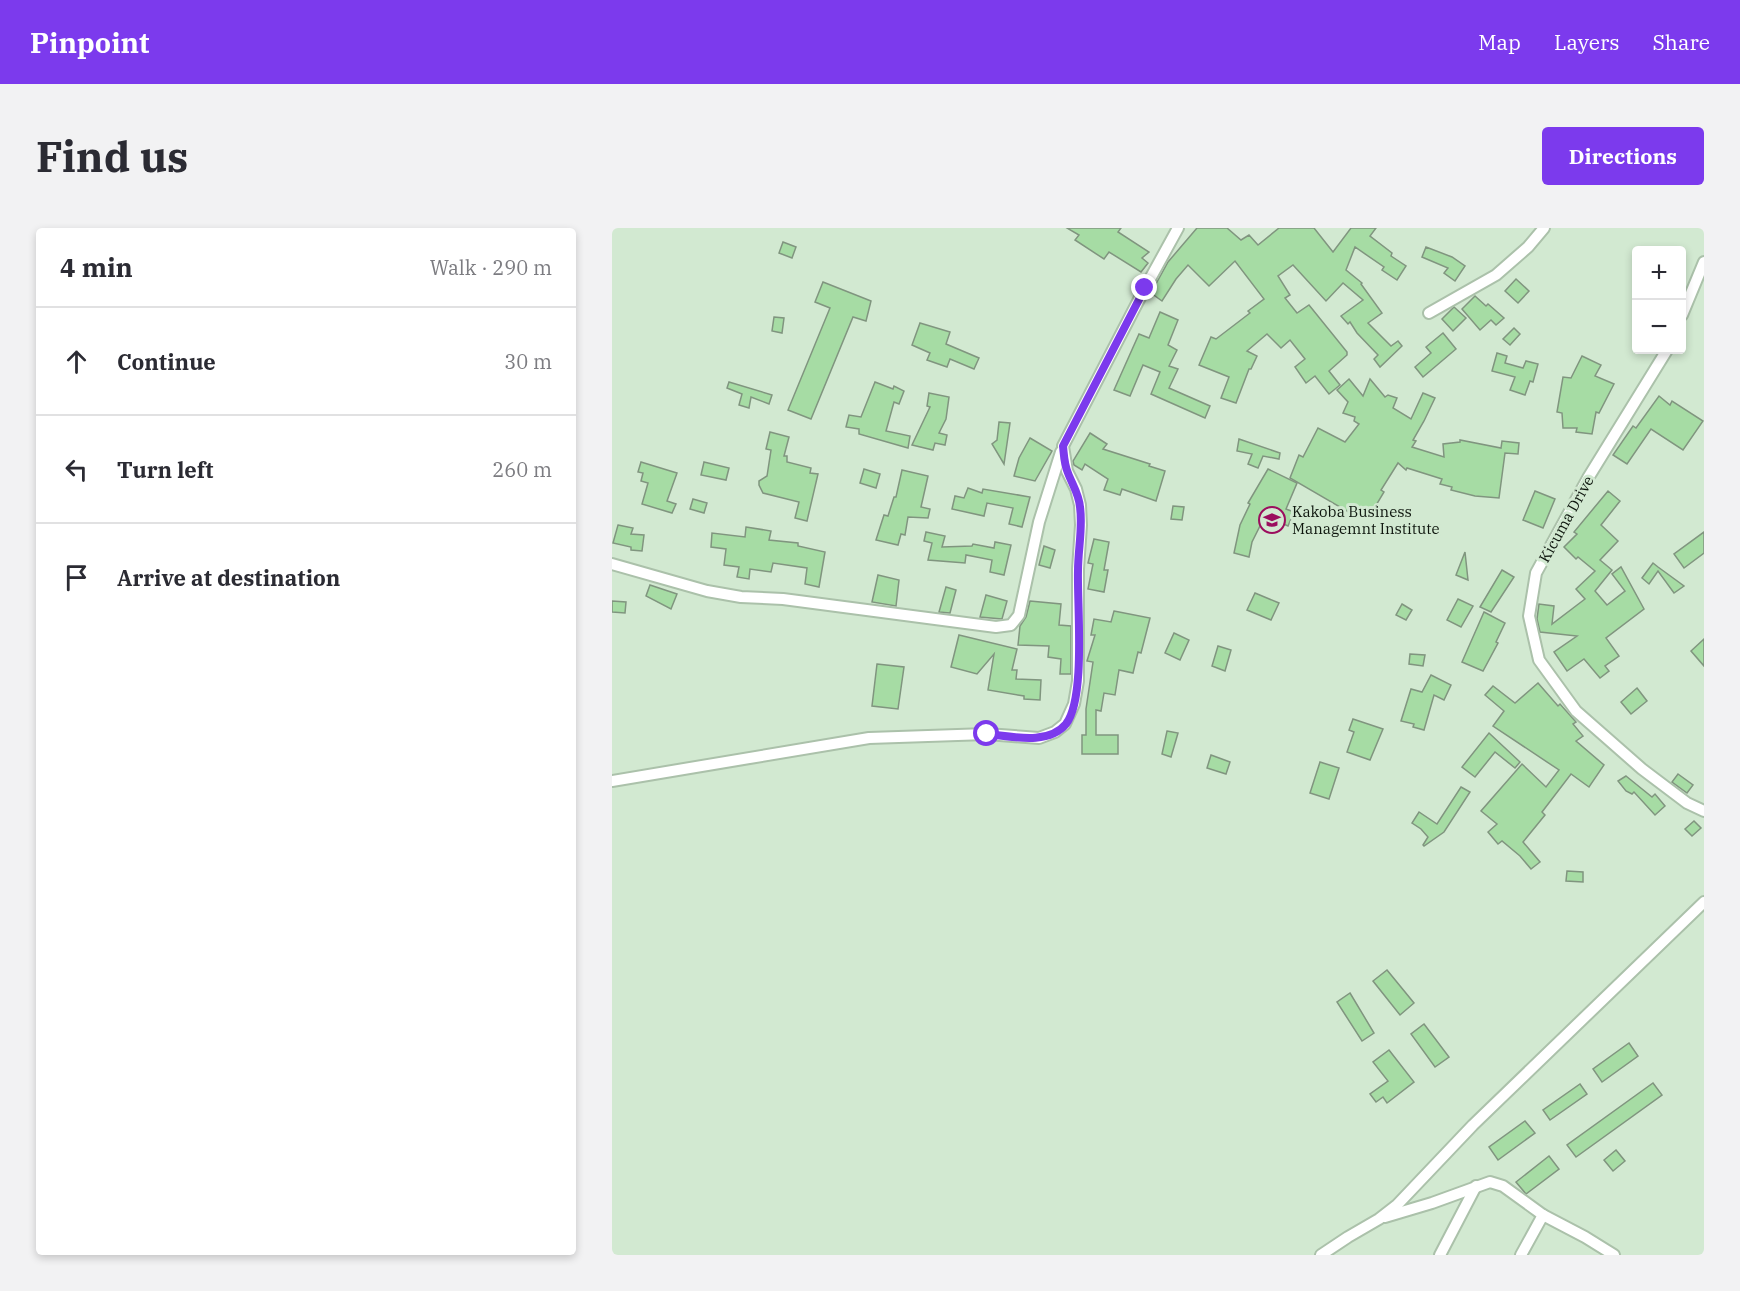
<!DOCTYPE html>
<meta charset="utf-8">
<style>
body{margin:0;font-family:"IBM Plex Serif",serif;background:#f2f2f3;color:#2b2b33}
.controls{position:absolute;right:18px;top:18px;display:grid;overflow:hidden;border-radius:6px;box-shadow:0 3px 9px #0003}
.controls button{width:54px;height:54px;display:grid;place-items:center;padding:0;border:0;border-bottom:2px solid #e1e1e2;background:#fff;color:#2b2b33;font:30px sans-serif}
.stop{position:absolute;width:18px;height:18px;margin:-14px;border:4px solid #7c3aed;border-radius:50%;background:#fff}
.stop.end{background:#7c3aed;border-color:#fff;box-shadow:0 2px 6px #0008}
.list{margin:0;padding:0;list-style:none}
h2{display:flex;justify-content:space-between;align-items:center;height:78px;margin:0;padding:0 24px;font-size:26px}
h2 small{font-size:20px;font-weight:400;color:#7c7c81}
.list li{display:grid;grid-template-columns:39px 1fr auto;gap:18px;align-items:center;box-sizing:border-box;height:108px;padding:0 24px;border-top:2px solid #e1e1e2}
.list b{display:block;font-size:22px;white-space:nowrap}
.list em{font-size:20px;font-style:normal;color:#7c7c81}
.icon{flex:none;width:33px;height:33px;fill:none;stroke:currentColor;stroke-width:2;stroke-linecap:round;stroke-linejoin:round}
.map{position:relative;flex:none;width:1092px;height:1027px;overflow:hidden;border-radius:6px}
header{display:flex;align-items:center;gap:36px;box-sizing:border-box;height:84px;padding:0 30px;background:#7c3aed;color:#fff}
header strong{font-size:28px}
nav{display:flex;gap:33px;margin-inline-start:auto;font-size:21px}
.intro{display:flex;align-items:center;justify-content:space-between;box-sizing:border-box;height:144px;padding:0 36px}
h1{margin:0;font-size:42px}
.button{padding:15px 27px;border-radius:6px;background:#7c3aed;color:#fff;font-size:21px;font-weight:700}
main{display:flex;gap:36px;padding:0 36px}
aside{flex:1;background:#fff;border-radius:6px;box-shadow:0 3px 9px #0003}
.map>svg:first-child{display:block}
</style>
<header>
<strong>Pinpoint</strong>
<nav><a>Map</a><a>Layers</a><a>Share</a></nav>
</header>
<div class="intro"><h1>Find us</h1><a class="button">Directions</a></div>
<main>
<aside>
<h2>4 min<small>Walk · 290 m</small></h2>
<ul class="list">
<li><svg class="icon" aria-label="ahead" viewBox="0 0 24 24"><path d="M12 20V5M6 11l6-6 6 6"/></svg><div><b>Continue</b></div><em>30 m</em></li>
<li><svg class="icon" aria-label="left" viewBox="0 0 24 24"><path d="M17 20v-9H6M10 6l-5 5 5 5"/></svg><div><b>Turn left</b></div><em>260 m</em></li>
<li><svg class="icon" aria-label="arrive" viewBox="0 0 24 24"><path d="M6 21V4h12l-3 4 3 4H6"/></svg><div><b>Arrive at destination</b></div></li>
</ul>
</aside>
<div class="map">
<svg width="1092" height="1027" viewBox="0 0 1092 1027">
<rect width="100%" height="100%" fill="#d2e9d1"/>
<g fill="#a6dca4" stroke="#80957f" stroke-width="1.5">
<path d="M 455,0 L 509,0 L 506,4 L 537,24 L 530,30 L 536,35 L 529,44 L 497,24 L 492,31 L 463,12 L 467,7 Z"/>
<path d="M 585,0 L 615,0 L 629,12 L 637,7 L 646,17 L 667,0 L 702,0 L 721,24 L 739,0 L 764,0 L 758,8 L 780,25 L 779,28 L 794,38 L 785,52 L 770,42 L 772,39 L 743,19 L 734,42 L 750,55 L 749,56 L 770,85 L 756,95 L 779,118 L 786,113 L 790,118 L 768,139 L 762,131 L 766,127 L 745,105 L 738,94 L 736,96 L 729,88 L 751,72 L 731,55 L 714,73 L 681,37 L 666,48 L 678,67 L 673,70 L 685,85 L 697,77 L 735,124 L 735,127 L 717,143 L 728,157 L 717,166 L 703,148 L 694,155 L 683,139 L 693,131 L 678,112 L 669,120 L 655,106 L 635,123 L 645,128 L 639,141 L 637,141 L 624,175 L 609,170 L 617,149 L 587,137 L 599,109 L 604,111 L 638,85 L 636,83 L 652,71 L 623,33 L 597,58 L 576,37 L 564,51 L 550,73 L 539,65 L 556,34 Z"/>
<path d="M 171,14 L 184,19 L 180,30 L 167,25 Z"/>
<path d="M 814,19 L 840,29 L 853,38 L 843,53 L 832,45 L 836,40 L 810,29 Z"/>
<path d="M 904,51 L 917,63 L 906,75 L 893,63 Z"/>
<path d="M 211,54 L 259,73 L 254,93 L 241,89 L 199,191 L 176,182 L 218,80 L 203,74 Z"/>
<path d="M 863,68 L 874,78 L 876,76 L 892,90 L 884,97 L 879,92 L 868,102 L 850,81 Z"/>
<path d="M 842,79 L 854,90 L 841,103 L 830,91 Z"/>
<path d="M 548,84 L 566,92 L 556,117 L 565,122 L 557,138 L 566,141 L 557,160 L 598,178 L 593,190 L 539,166 L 548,144 L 531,137 L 518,168 L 502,162 L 527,106 L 537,110 Z"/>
<path d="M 162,89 L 172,90 L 170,105 L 160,103 Z"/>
<path d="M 308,95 L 338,104 L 334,116 L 367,130 L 362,141 L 338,131 L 335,139 L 315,132 L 318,125 L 300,117 Z"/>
<path d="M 902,100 L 908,106 L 898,117 L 891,111 Z"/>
<path d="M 831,105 L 844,121 L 811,149 L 803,139 L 819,125 L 814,119 Z"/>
<path d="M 885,125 L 895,128 L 893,135 L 911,140 L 914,133 L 926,136 L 921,154 L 918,153 L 913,167 L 898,162 L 903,149 L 880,143 Z"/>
<path d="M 970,128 L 989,137 L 983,148 L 1002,156 L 987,185 L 984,184 L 980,206 L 964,204 L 965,200 L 951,200 L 950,185 L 945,184 L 951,149 L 959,150 Z"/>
<path d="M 737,151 L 751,168 L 758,151 L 773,169 L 776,167 L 785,170 L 781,180 L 799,191 L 811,165 L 823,170 L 812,193 L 801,212 L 804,213 L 800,219 L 832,229 L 831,216 L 848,214 L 848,212 L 889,220 L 890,213 L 907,215 L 906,226 L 893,225 L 887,270 L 863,268 L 839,262 L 840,259 L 828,256 L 830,251 L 795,240 L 794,242 L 786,235 L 769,262 L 772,264 L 757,289 L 743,281 L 740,286 L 678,250 L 687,227 L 691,229 L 706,200 L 733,214 L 747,196 L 742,193 L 743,189 L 731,185 L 736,174 L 725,162 Z"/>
<path d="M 117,154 L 160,167 L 157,176 L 139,169 L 137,180 L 127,177 L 130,166 L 115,160 Z"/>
<path d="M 263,154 L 281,161 L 282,158 L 292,163 L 287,176 L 282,174 L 274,203 L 298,208 L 296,220 L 247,206 L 247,201 L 234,199 L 237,187 L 249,189 Z"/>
<path d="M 317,165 L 337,169 L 334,191 L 327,205 L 335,207 L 333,217 L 323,215 L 321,222 L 300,217 L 318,179 L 315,178 Z"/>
<path d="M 1047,168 L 1058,177 L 1060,173 L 1091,193 L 1071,222 L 1039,201 L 1015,236 L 1001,227 L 1021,198 L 1024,200 Z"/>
<path d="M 387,194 L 398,195 L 392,236 L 380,216 L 385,212 Z"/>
<path d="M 158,204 L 177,209 L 172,228 L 175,228 L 175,234 L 199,240 L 198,245 L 206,246 L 195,293 L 183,290 L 187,274 L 151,265 L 147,257 L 147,253 L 155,248 L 159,222 L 154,221 Z"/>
<path d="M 478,205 L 495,216 L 491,221 L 538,236 L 537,238 L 553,243 L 544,273 L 510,261 L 508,267 L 492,262 L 496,251 L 473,236 L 470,242 L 462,237 L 461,233 Z"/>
<path d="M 418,210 L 440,223 L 423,253 L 402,248 L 407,230 Z"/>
<path d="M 627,211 L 668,225 L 667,231 L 651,228 L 646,240 L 636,236 L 640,226 L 625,223 Z"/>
<path d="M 29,234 L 65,245 L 55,273 L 64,276 L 60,285 L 30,276 L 36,255 L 29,253 L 31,245 L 26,244 Z"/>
<path d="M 92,234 L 117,240 L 114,252 L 89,247 Z"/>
<path d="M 252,241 L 268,246 L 264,260 L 248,255 Z"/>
<path d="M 656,241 L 685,255 L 674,281 L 682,284 L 676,298 L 653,288 L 640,314 L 637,329 L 622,325 L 628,297 L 638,276 L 636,275 Z"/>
<path d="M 290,242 L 316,248 L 309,279 L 318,281 L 316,290 L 296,289 L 293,307 L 289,306 L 286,317 L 264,312 L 272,287 L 276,288 L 282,269 L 284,269 Z"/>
<path d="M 356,260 L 370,265 L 371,261 L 418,269 L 410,299 L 397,296 L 401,280 L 375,275 L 372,288 L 340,281 L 343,268 L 352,270 Z"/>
<path d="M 923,263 L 943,271 L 931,300 L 911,292 Z"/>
<path d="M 996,263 L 1008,273 L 989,297 L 1006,313 L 988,332 L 1000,342 L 983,363 L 995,377 L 1013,363 L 1000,346 L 1009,339 L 1032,381 L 994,410 L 1007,428 L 993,438 L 997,443 L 988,450 L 972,431 L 955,443 L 942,424 L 965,408 L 928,404 L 925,391 L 927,376 L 942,378 L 940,396 L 973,371 L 964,361 L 983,343 L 966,329 L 964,331 L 952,319 L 965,306 L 962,304 Z"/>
<path d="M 81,271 L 95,275 L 92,285 L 78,281 Z"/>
<path d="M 561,278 L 572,279 L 570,292 L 559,291 Z"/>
<path d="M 6,297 L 21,300 L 19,306 L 32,307 L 30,323 L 19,322 L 19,319 L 1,315 Z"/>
<path d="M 134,299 L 159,303 L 157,312 L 186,315 L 186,318 L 213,324 L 207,359 L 193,356 L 195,340 L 161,335 L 159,344 L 138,341 L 137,351 L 125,349 L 127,339 L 112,337 L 114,321 L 99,319 L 100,305 L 133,309 Z"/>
<path d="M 314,304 L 333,308 L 330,319 L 360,318 L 361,316 L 382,320 L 383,314 L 399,317 L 392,347 L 378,344 L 380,332 L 354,327 L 353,335 L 316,332 L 320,315 L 312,313 Z"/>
<path d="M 1092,304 L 1092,325 L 1072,340 L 1062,326 Z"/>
<path d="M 482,311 L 497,314 L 492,342 L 496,342 L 492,364 L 476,361 L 481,336 L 476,335 Z"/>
<path d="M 432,318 L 443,322 L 438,340 L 427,337 Z"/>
<path d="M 853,324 L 856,352 L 844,347 Z"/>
<path d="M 1041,335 L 1046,339 L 1072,358 L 1062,365 L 1046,343 L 1037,356 L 1030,350 Z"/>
<path d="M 890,342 L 902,349 L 879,384 L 868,379 Z"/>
<path d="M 266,347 L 287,352 L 284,378 L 260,374 Z"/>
<path d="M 38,357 L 65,366 L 59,381 L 34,368 Z"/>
<path d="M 334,359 L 344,362 L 338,385 L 327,384 Z"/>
<path d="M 643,365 L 667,375 L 659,392 L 635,382 Z"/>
<path d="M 374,367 L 395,373 L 390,391 L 368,389 Z"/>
<path d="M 846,371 L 861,378 L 849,399 L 835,392 Z"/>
<path d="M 0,373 L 14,374 L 13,385 L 0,384 Z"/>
<path d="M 418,373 L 449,376 L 447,397 L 459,398 L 459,446 L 448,446 L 449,431 L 436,429 L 437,418 L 406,417 L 408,398 L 414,389 Z"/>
<path d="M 790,376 L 800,382 L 794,392 L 784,387 Z"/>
<path d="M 502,383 L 538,390 L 529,425 L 526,424 L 521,445 L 507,442 L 503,467 L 492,465 L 489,483 L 484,482 L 484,507 L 506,507 L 506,526 L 470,526 L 470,507 L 474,507 L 474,481 L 481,434 L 475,433 L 483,407 L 479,407 L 482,391 L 499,394 Z"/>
<path d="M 872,384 L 893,395 L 884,414 L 886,415 L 871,443 L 850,434 Z"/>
<path d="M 562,405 L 577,412 L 568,432 L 553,425 Z"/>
<path d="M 347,407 L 405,421 L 400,442 L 405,442 L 404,451 L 429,452 L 428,472 L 412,471 L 412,468 L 376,462 L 382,426 L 365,446 L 339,439 Z"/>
<path d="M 1092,411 L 1092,438 L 1079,423 Z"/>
<path d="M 606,418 L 619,422 L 613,443 L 600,438 Z"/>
<path d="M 798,426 L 813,427 L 811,438 L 797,436 Z"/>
<path d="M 265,436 L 292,439 L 286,481 L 260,478 Z"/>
<path d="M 819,447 L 839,457 L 832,472 L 822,467 L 812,502 L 801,499 L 802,496 L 789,493 L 799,461 L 810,464 Z"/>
<path d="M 926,455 L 946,478 L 948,476 L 964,494 L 961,496 L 971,508 L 964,513 L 992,537 L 977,559 L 959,546 L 930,584 L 933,587 L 911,614 L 928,634 L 919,641 L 908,628 L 890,613 L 886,616 L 876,604 L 885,596 L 869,583 L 910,536 L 934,559 L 947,542 L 881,498 L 892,483 L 873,467 L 881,458 L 903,475 Z"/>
<path d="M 1025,460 L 1035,473 L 1019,486 L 1009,474 Z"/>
<path d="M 741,491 L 771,501 L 758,532 L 735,524 L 742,504 L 737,502 Z"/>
<path d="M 555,503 L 566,505 L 559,529 L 550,526 Z"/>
<path d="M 877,505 L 908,534 L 903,540 L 883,524 L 863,549 L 850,539 Z"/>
<path d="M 599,527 L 618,534 L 614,546 L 595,540 Z"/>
<path d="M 708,534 L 727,540 L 717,571 L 698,565 Z"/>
<path d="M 1066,546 L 1081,557 L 1075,565 L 1060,554 Z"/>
<path d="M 1014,548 L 1040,569 L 1043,566 L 1053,578 L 1043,587 L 1022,564 L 1020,566 L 1014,563 L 1006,553 Z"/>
<path d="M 849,559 L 858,564 L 832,604 L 812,618 L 811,617 L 816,609 L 809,601 L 800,595 L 807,584 L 825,596 Z"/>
<path d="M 1082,593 L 1089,600 L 1080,608 L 1073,601 Z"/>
<path d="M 955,643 L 971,644 L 971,654 L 954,653 Z"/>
<path d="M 775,742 L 802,775 L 788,787 L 761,753 Z"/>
<path d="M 738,765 L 762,805 L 750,813 L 725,774 Z"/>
<path d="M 812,796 L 837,829 L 823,839 L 799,806 Z"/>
<path d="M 1017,815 L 1026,828 L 990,854 L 981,841 Z"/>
<path d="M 777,822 L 802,854 L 775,875 L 771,869 L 764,874 L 758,866 L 776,853 L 761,834 Z"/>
<path d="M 1041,855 L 1050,867 L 964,929 L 955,917 Z"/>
<path d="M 968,856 L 975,866 L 938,892 L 931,882 Z"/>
<path d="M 913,893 L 923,905 L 886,932 L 877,919 Z"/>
<path d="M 1004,922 L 1013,933 L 1001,943 L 992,932 Z"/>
<path d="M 937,928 L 947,941 L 914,966 L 904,954 Z"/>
</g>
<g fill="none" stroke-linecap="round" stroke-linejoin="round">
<defs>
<g id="minor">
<path d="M 817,85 L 884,47 L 916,19 L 932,0"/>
<path d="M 1070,87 L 1092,34"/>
<path d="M 1055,122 L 976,250 L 924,345 L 917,388 L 927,432 L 964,483 L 1030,541 L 1075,575 L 1092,583"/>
<path d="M 0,336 L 95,363 L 129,369 L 171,371 L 384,399 L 399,397 L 407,387 L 427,294 L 449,224"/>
<path d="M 0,553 L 257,510 L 375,506 L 427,510 L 443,504 L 453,496 L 462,476 L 466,453 L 466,341 L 469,297 L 468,277 L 464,261 L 455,243 L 451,218 L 533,60 L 566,0"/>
<path d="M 773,989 L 820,975 L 878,954 L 891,958 L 931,987 L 973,1009 L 1002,1027"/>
<path d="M 709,1027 L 736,1009 L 767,991 L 785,977 L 861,897 L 1092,674"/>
<path d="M 828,1027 L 864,958"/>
<path d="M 909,1027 L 931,987"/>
</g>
</defs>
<use href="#minor" stroke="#abc1aa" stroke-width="14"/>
<use href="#minor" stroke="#fff" stroke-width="10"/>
</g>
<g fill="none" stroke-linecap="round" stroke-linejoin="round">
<path stroke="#7c3aed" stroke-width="8" d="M 375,506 C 398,508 436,518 454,496 C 474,470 465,378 466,343 C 466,321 471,300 468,279 C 467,266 460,256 456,245 C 452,236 452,227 451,218 L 533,60"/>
</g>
<defs>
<symbol id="school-ring" viewBox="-11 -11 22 22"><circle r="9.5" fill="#d2e9d1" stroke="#9b0e5e" stroke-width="1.5"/><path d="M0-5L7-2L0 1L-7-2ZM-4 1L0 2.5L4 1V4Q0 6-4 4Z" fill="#9b0e5e"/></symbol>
</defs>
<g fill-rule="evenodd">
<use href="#school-ring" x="645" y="277" width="30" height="30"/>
</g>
<g text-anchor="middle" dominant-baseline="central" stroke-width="6" stroke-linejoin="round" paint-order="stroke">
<g font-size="15" fill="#0e160e" stroke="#d2e9d1" text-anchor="start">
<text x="680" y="283">Kakoba Business<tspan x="680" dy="17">Managemnt Institute</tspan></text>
</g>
<g font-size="15" fill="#0e160e" stroke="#d2e9d1">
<text transform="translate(954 291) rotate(-61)">Kicuma Drive</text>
</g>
</g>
</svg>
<div class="controls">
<button>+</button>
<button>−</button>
</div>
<div class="stop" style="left:375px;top:506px"></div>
<div class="stop end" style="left:533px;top:60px"></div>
</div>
</main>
